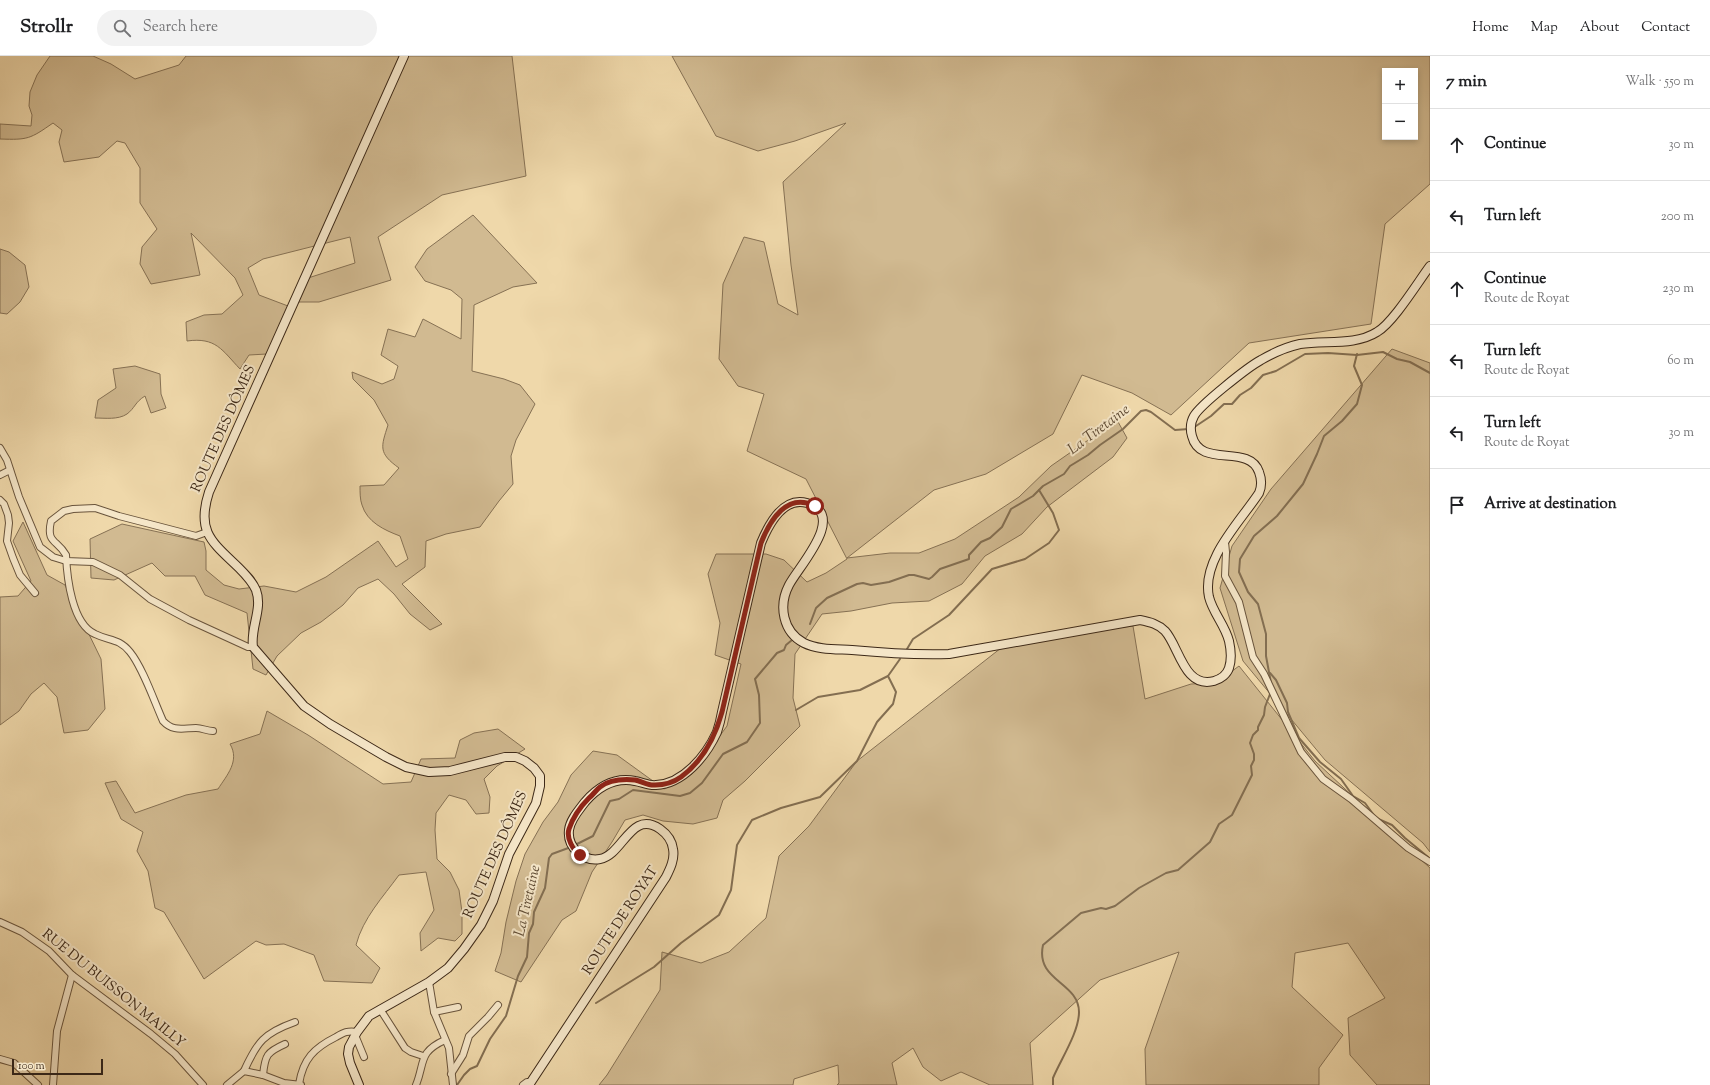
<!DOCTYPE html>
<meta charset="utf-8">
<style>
body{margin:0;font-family:"Sorts Mill Goudy",serif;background:#f2f2f2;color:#202124}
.controls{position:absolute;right:12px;top:12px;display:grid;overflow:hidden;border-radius:0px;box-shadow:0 2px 6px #0003}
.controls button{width:36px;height:36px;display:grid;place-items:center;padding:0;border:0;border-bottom:1px solid #e0e0e0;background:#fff;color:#202124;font:20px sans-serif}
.scale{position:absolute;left:12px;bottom:10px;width:91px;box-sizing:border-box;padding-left:4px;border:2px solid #3c2817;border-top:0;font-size:11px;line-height:14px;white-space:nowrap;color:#3c2817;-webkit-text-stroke:3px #f5e6c8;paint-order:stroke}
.stop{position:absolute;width:12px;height:12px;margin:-9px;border:3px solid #8f2418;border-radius:50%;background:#fff}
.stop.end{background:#8f2418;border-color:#fff;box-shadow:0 1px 4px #0008}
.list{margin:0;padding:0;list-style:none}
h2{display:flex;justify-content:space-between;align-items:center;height:52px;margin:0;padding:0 16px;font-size:17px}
h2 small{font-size:13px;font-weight:400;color:#757577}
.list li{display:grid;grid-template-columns:26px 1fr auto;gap:12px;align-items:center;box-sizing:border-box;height:72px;padding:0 16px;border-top:1px solid #e0e0e0}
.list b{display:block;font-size:15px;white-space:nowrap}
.list p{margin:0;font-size:13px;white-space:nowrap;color:#757577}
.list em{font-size:13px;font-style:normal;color:#757577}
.icon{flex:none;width:22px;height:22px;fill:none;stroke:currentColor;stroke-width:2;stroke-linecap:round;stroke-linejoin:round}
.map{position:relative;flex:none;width:1430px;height:1029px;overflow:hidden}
header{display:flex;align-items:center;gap:24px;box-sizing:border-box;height:56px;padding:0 20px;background:#fff;border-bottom:1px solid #e0e0e0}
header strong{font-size:19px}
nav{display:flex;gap:22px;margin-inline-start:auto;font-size:14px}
.search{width:280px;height:36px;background:#f2f2f2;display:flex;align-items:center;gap:10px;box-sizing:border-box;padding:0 14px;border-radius:22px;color:#757577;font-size:15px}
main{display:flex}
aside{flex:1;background:#fff}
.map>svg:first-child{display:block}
</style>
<header>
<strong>Strollr</strong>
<div class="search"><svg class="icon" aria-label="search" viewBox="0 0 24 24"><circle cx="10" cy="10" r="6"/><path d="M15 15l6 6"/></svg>Search here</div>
<nav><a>Home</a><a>Map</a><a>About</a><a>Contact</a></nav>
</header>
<main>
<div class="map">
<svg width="1430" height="1029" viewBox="0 0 1430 1029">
<rect width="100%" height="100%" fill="#efd8aa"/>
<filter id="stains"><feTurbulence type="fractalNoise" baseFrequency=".005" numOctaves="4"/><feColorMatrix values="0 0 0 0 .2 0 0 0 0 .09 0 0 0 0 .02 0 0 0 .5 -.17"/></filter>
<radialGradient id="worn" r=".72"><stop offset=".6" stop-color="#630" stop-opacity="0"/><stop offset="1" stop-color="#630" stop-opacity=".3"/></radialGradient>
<g fill="#d1ba91" stroke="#867154" fill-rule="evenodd">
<path d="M 50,0 L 93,0 L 111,8 L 135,23 L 179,9 L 186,0 L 512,0 L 526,120 L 442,139 L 378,181 L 391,224 L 319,246 L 298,246 L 308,222 L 355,207 L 350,181 L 263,203 L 248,212 L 259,239 L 288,250 L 267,298 L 249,299 L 240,313 C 222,294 216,281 187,285 L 186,266 L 204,259 L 222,258 L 243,239 L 235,222 L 191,177 L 200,219 L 151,228 L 140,208 L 142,191 L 157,173 L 140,147 L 140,112 L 125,87 L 117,85 L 99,101 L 64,106 L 59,86 L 62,74 L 53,67 C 30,83 28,84 0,83 L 0,68 L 31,70 L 32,59 L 29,50 L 30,36 L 37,19 Z"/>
<path d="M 672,0 L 1430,0 L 1430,128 L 1385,168 L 1371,268 L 1249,287 L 1171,359 L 1132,337 L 1082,319 L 1053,378 L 986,418 L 934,434 L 847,502 L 890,497 L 919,497 L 955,483 L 1019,441 L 1051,410 L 1117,364 L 1127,382 L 1113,401 L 1047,451 L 1022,478 L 985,500 L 962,528 L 929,545 L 892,547 L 851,555 L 822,558 L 795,598 L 793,642 L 800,670 L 745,725 L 723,744 L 717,762 L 693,768 L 663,765 L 643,759 L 625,764 L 612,786 L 592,816 L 576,855 L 562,864 L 521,926 L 495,915 L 501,897 L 506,866 L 516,825 L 525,798 L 543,766 L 558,746 L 571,719 L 593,695 L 617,699 L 664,733 L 692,718 L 727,670 L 741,608 L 715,599 L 720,567 L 708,518 L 716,498 L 766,498 L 784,504 L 807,526 L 826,517 L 847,503 L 806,423 L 747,395 L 764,338 L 738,330 L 719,303 L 723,228 L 744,181 L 764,186 L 778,248 L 798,259 L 791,209 L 783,126 L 846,67 L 795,85 L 758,95 L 716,80 ZM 1385,15 L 1415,15 L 1415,81 L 1385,81 Z"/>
<path d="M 473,159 L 537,227 L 513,231 L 474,249 L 472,315 L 504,323 L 520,329 L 535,348 L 516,384 L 511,400 L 513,428 L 499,445 L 480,471 L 446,478 L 426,485 L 425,511 L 402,528 L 442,568 L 430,574 L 410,558 L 394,538 L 378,523 L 358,532 L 343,549 L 321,566 L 301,577 L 277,600 L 266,619 L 253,613 L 247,557 L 205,539 L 195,520 L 165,520 L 152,507 L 114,524 L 91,522 L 90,483 L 122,468 L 204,486 L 206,495 L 206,514 L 224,529 L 239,533 L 264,530 L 296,536 L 326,521 L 378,485 L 396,511 L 408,503 L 400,480 C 384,474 367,466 362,449 C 360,444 360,436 360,430 L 384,429 L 399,412 C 378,397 381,391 388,369 L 374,344 L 353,323 L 352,316 L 382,328 L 394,323 L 398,310 L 381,299 L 388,273 L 415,281 L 423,263 L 461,283 L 462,243 L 451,234 L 425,225 L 415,211 L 427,193 Z"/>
<path d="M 0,193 L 9,196 L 25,209 L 29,231 L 20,246 L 7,258 L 0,257 Z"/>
<path d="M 1392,293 L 1430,307 L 1430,796 L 1423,787 L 1325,704 L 1243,605 L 1220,532 L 1232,490 L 1271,433 Z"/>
<path d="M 135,310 L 160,318 L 161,338 L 166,352 L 151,357 L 145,340 C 135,346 135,352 127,358 C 118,364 105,362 95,362 L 98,344 L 116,332 L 113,313 Z"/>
<path d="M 23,466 L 47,519 L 65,529 L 101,603 L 105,653 L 88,674 L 64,677 L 57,641 L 44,627 L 31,638 L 19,655 L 0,669 L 0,541 L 18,540 L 31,525 L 13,485 Z"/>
<path d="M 1133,570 L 1145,643 L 1191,628 L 1216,627 L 1239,610 L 1315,705 L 1430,812 L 1430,1029 L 1377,1029 L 1350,999 L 1348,962 L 1385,942 L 1348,887 L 1295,897 L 1292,931 L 1343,979 L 1319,1012 L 1319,1029 L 1146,1029 L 1145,993 L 1179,896 L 1100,924 L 1030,987 L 1033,1029 L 990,1029 L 961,1016 L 941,1025 L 923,1011 L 913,992 L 892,1007 L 897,1029 L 837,1029 L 839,1027 L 838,1009 L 794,1023 L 793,1029 L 599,1029 L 607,1019 L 660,934 L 662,896 L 701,907 L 729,896 L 766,862 L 779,800 L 809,770 L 857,705 L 1001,592 L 1085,575 Z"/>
<path d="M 267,655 L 308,679 L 383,728 L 411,726 L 421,703 L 455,702 L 460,684 L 474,677 L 498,673 L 525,693 L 497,710 L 484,723 L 490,741 L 489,757 L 476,758 L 466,744 L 449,739 L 436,757 L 435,774 L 437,803 L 450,816 L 459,834 L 462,856 L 462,878 L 455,885 L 438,882 L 421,895 L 420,877 L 434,854 L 426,816 L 399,819 C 383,841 363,862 356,889 L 380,912 L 372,927 L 324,925 L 314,899 L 284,888 L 266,889 L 256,885 L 204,923 L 164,856 L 155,852 L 148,815 L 137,795 L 143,776 L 121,763 L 105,727 L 116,725 L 135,757 L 186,739 L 218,733 C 227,719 240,705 230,688 L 260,678 Z"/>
</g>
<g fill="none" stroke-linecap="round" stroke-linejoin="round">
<g stroke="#836e51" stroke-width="2">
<path d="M 1193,372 L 1211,360 L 1224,348 L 1232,348 L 1240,339 L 1251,332 L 1263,319 L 1276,315 L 1305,298 L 1328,297 L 1357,299 L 1383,296 L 1397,303 L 1410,306 L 1430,317"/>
<path d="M 810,568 L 816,552 L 827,542 L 857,528 L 863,527 L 871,529 L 889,526 L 909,519 L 914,519 L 929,523 L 932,521 L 940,513 L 969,503 L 969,499 L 981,486 L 990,482 L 1002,471 L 1011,453 L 1033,440 L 1043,430 L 1064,418 L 1070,410 L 1088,399 L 1100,389 L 1123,373 L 1141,355 L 1146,354 L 1151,356 L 1175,374 L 1189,373"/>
<path d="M 907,593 L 913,583 L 949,559 L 992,513 L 1025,503 L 1049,487 L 1059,474 L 1053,457 L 1039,434"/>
<path d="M 1270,617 L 1276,624 L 1287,647 L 1288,656 L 1299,682 L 1320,706 L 1341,723 L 1353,740 L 1365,747 L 1376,762 L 1392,769 L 1405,782 L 1428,801"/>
<path d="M 1271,627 L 1266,600 L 1266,578 L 1258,548 L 1248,536 L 1239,516 L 1240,503 L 1254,480 L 1277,460 L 1303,428 L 1317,398 L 1324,380 L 1342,365 L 1357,348 L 1362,329 L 1354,310 L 1357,298"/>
<path d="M 796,654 L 818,641 L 860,634 L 888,620"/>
<path d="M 575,789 L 593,780 L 610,745 L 619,743 L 633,734 L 680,740 L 690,737 L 702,727 L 723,698 L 747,686 L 760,667 L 759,639 L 755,623 L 777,597 L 784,594 L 786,589 L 792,584"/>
<path d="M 596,947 L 654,911 L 681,887 L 719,859 L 731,834 L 737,789 L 752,764 L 781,752 L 820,741 L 857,705 L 877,666 L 893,648 L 896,636 L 888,620 L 900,603"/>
<path d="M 457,1029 L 464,1019 L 470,1013 L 477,1010 L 490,983 L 506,960 L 518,920 L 527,901 L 529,877 L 533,868 L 534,856 L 545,832 L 549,802 L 552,798 L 571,791"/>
<path d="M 1053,1029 L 1053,1022 C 1061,1003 1079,976 1079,956 C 1079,926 1035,925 1043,889 L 1081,857 L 1101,852 L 1106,853 L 1115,850 L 1139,832 L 1166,817 L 1178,814 L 1210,786 L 1219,768 L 1232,759 L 1252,719 L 1251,710 L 1254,704 L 1254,698 L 1250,687 L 1253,679 L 1258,674 L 1258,671 L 1264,659 L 1265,651 L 1270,638"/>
</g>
<defs>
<g id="street">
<path d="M 0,392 L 7,404 L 19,441 L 40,491 L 53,501 L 66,505 L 93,506 L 120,519 L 150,543 L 189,564 L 248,591 L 253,591"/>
<path d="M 0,419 L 10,414"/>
<path d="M 0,444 L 4,448 L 8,459 L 9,467 L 7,485 L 13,502 L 20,519 L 35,537"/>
<path d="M 207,476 L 196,480 L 119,460 L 95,452 L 73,453 L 64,455 L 51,465 C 46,488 57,483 66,499 C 67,522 72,568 95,578 C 109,585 119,582 130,596 C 143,612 154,645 163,665 C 173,676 183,672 196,672 C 202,672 207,675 213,675"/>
<path d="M 1225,486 L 1226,496 L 1225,520 L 1239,546 L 1253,601 L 1264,618 L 1301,696 L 1323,723 L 1351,743 L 1408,792 L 1430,806"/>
<path d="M 0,866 L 22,876 L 49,895 L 72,919 L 151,978 L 175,998 L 203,1029"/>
<path d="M 429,926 L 434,956 L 449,992 L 453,1029"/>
<path d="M 380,953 L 405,992 L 411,996 L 423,1000"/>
<path d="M 434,956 L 458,951"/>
<path d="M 355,979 L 364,1001"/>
<path d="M 0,1003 L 14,1007 L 38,1029"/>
<path d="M 244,1015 C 257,986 264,977 295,966"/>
<path d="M 451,1018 L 463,999 L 469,980 L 488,961 L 498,949"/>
<path d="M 263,1019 C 265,999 267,996 285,988"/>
<path d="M 299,1028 C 303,1003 314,992 336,981 C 343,977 348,974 357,976"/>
<path d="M 53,1029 L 57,975 L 72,919"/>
<path d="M 227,1029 L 244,1015 L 263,1019 L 284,1027 L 301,1029"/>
<path d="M 416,1029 C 425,1007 418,996 445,984"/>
<path d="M 523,1029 L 527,1026 L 531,1027"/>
</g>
<g id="secondary">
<path d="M 359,1029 L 350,1007 L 348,998 L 349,991 L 357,976 L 369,960 L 429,926 L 448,912 L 464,893 L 481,869 L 493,845 L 509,798 L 536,747 L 540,730 L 540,720 L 534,712 L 525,705 L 516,701 L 505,701 L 450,715 L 429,716 L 406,711 L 386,701 L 330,668 L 304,650 L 253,591 C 250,572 263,553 256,534 C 252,525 246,519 239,512 C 212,486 196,476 209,436 L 404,0"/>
<path d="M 529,1029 L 666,821 C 670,813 675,803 673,793 C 672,785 667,778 660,773 C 631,753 623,799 600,803 C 583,806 567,791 569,774 C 570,764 579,754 585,746 C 598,731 615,721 635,725 C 642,726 649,730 656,729 C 683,728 706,700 717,676 C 719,670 721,662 722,656 L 761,487 C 768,470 783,440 807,447 C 848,459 798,511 789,529 C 778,550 783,576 804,587 C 818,594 837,593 852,594 C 884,597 916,599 949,598 L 1140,564 C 1150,566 1158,568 1165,575 C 1179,590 1184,633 1214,625 C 1221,623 1227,618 1229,612 C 1232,603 1231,594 1229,585 C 1225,569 1213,557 1209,541 C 1201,504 1240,466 1259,437 C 1262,430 1262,424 1259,416 C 1249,387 1200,413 1192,380 C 1190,373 1190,367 1194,360 C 1200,349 1248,311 1261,304 C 1273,297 1286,291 1300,288 C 1325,284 1355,290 1377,276 C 1393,267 1418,226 1430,210"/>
</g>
</defs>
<use href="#street" stroke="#69543c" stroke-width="8"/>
<use href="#secondary" stroke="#3c2817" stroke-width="10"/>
<use href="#street" stroke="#f5e6c8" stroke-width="6"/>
<use href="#secondary" stroke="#f5e6c8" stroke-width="8"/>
</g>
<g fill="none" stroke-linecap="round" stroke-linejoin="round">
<path stroke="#8f2418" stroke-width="5" d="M 580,799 C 573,794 566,782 569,773 C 573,761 581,750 589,742 C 593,739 596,734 600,731 C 609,724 624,723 635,724 C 641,725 649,730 655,729 C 664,729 674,726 681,721 C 703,705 715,681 722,656 L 761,487 C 770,464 787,436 815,450"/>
</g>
<g text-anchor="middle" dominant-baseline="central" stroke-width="4" stroke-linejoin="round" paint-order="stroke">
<g font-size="14" fill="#3c2817" stroke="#f5e6c8">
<text transform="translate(224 373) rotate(-66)">ROUTE DES DÔMES</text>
<text transform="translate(496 799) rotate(-66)">ROUTE DES DÔMES</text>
<text transform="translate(621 865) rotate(-57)">ROUTE DE ROYAT</text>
<text transform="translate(113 933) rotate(39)">RUE DU BUISSON MAILLY</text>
</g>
<g font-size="15" font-style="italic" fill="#5f4b34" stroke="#f5e6c8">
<text transform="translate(1099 374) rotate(-37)">La Tiretaine</text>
<text transform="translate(528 845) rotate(-77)">La Tiretaine</text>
</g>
</g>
<rect width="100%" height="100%" filter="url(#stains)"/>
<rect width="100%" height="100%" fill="url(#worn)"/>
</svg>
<div class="controls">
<button>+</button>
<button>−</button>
</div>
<div class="scale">100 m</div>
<div class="stop" style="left:815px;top:450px"></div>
<div class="stop end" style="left:580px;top:799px"></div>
</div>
<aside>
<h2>7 min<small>Walk · 550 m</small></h2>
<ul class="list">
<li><svg class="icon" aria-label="ahead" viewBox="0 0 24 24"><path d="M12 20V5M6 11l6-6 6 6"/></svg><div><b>Continue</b></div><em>30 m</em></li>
<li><svg class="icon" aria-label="left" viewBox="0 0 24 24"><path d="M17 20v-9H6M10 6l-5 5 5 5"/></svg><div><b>Turn left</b></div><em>200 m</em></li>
<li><svg class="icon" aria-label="ahead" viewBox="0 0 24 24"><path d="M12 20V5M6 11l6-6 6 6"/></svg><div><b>Continue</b><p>Route de Royat</p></div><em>230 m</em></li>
<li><svg class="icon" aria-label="left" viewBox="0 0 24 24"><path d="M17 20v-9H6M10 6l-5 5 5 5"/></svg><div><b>Turn left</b><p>Route de Royat</p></div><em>60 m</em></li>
<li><svg class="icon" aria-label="left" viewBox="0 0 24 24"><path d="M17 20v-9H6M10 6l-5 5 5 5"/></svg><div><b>Turn left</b><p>Route de Royat</p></div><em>30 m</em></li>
<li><svg class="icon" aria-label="arrive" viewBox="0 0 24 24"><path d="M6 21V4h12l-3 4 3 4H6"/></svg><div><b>Arrive at destination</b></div></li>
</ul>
</aside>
</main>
